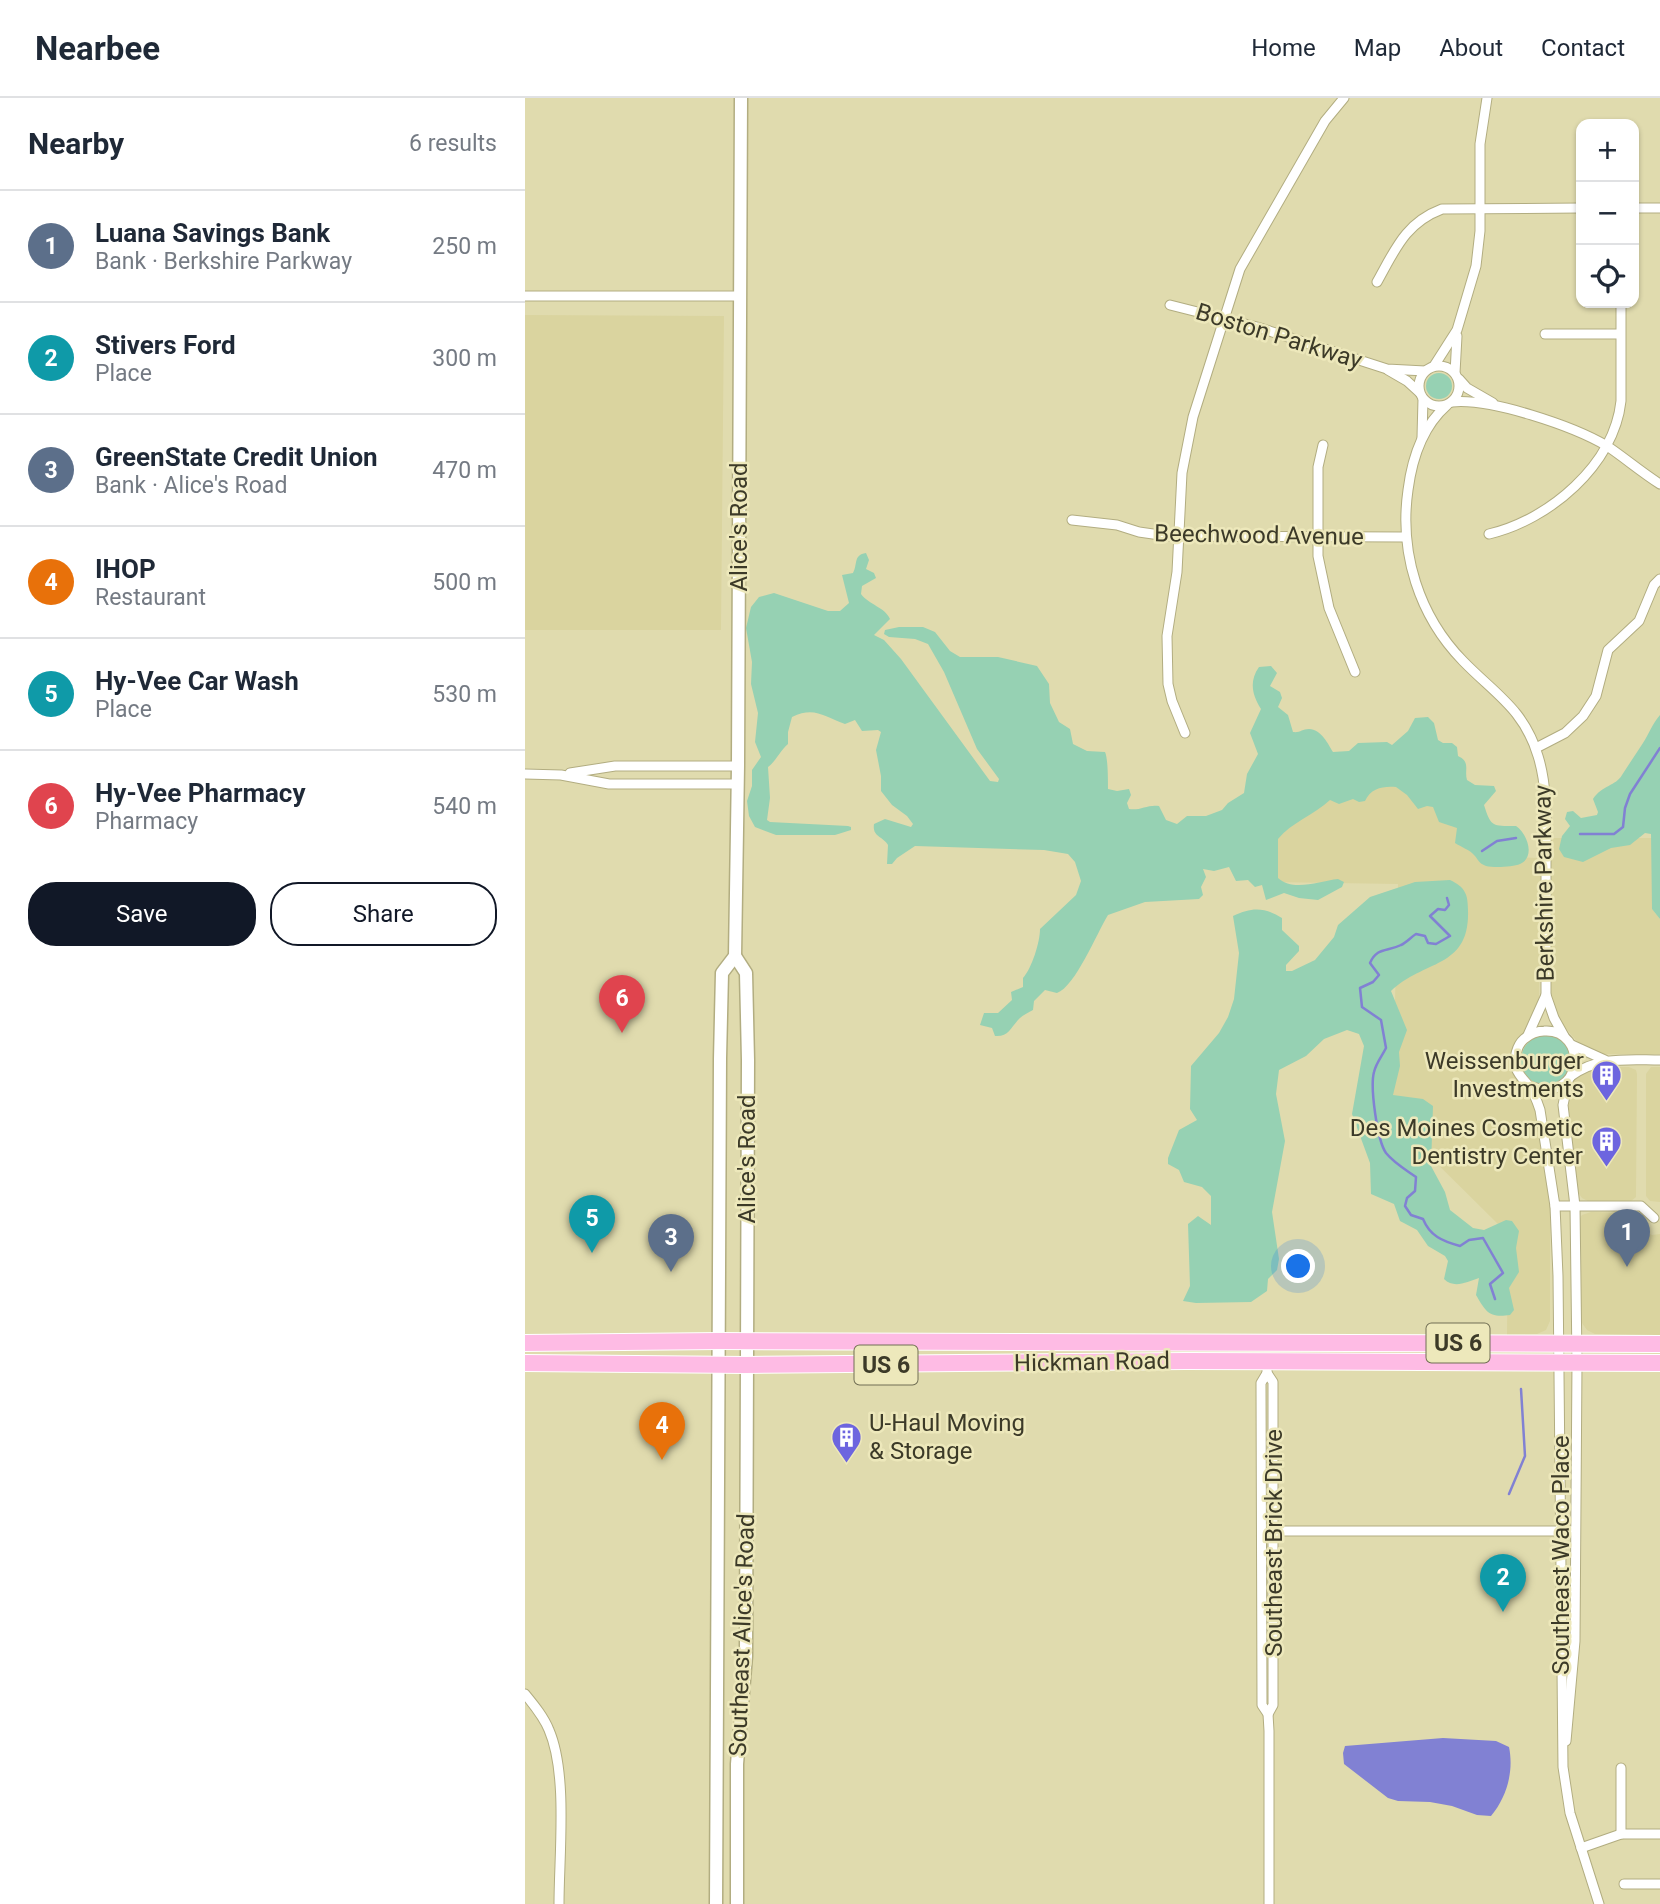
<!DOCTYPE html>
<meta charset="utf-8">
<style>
body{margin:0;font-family:Roboto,sans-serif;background:#f6f6f7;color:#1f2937}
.controls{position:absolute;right:21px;top:21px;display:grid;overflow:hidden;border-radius:14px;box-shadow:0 2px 5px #0004}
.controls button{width:63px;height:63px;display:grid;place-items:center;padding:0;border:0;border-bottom:2px solid #e0e1e3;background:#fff;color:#1f2937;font:35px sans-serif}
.you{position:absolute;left:774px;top:1169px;width:24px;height:24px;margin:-18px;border:5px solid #fff;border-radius:50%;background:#1a73e8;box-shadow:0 0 0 10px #1a73e833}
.badge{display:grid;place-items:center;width:46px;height:46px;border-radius:50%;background:#111827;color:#fff;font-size:23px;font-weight:700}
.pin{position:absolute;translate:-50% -58px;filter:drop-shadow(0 2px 4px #0008)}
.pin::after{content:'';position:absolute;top:37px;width:24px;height:21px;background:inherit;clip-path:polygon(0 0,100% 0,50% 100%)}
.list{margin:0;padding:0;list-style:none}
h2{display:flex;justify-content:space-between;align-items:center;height:91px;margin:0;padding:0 28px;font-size:30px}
h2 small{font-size:23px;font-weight:400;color:#747a83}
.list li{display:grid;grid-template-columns:46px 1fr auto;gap:21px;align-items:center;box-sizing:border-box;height:112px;padding:0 28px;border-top:2px solid #e0e1e3}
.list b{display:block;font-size:26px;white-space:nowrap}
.list p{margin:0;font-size:23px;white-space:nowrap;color:#747a83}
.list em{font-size:23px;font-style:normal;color:#747a83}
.actions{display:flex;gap:14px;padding:21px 28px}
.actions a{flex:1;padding:16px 0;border:2px solid #111827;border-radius:28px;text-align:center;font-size:24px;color:#111827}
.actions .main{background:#111827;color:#fff}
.icon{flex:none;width:38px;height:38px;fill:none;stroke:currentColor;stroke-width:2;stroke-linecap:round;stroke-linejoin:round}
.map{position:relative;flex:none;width:1135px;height:1806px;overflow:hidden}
header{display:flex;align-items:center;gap:42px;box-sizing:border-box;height:98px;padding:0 35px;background:#fff;border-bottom:2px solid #e0e1e3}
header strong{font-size:33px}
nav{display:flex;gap:38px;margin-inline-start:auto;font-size:24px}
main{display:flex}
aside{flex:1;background:#fff}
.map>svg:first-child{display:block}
</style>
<header>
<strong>Nearbee</strong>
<nav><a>Home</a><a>Map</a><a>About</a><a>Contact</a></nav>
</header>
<main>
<aside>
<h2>Nearby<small>6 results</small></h2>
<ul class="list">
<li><span class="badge" style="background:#5c6f8a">1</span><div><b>Luana Savings Bank</b><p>Bank · Berkshire Parkway</p></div><em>250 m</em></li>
<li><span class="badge" style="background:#0f9aa8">2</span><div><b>Stivers Ford</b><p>Place</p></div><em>300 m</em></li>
<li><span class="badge" style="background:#5c6f8a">3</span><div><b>GreenState Credit Union</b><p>Bank · Alice's Road</p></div><em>470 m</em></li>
<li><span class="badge" style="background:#e8710a">4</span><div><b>IHOP</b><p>Restaurant</p></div><em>500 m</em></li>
<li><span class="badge" style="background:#0f9aa8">5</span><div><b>Hy-Vee Car Wash</b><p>Place</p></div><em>530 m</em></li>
<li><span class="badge" style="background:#e0444e">6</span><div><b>Hy-Vee Pharmacy</b><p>Pharmacy</p></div><em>540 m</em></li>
</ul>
<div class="actions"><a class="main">Save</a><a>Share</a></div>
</aside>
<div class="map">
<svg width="1135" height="1806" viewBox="0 0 1135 1806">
<rect width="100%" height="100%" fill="#e0dbae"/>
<g fill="#dad49f">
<path d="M 0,217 L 199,218 L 196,532 L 0,532 Z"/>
<path d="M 900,676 L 976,759 L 1016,760 L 1014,905 L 1002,930 L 992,942 L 986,968 L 991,981 L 1011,1006 L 1025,1106 L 1025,1223 L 1021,1232 L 1012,1236 L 982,1237 L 983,1136 L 867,1021 L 873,786 L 744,784 L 743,736 L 779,677 Z"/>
<path d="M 1026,740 L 1127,740 L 1127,811 L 1135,821 L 1135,956 L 1075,956 L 1055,947 L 1033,921 L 1026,894 Z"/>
<path d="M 1072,969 L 1104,969 L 1111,972 L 1112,976 L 1111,1099 L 1106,1103 L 1063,1103 L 1057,1100 L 1052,1093 L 1042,998 L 1046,986 L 1055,976 Z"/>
<path d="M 1126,969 L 1135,969 L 1135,1104 L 1125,1103 L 1121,1098 L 1121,976 Z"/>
<path d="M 1066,1114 L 1104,1115 L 1112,1122 L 1117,1133 L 1127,1137 L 1135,1136 L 1135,1237 L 1070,1236 L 1062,1232 L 1057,1225 L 1054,1198 L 1054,1122 L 1057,1117 Z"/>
</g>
<g fill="#96d1b3">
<circle cx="914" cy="288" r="13"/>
<path d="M 341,455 L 344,462 L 341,471 L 349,475 L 351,480 L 337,488 L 336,496 C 344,507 360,509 365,521 L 349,537 L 359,542 L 376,561 L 465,683 L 473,684 L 474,681 L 452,651 L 419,574 L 403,546 L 390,541 L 364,539 L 359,536 L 360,532 L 374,529 L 398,529 L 410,534 L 425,553 L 435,559 L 473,559 L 512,568 L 524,586 L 525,605 L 534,624 L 545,631 L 548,646 L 562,653 L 580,654 C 583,660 583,682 583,691 L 592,693 L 604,691 L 606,697 L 602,705 L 604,711 C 615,713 623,706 634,708 L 641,722 L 652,726 L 662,718 L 681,718 L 697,712 L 703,705 L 719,695 L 722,676 L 733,656 L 725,635 L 736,611 C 727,597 724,583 734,569 L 746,568 L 752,575 L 745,588 L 755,594 L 757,600 L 753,609 L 763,617 L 768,634 C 775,635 777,631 784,631 C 796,631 803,646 808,654 L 824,653 L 833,645 L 862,644 L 867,647 L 883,633 L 890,620 L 903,619 L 909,625 L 913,642 L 918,645 L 927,645 L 932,649 L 933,658 C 946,664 939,672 942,682 L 950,687 L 969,688 L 971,693 L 959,707 C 966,729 967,728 991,728 C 1002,735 1011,759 995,766 C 988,769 969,770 961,768 C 953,765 954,762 949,757 C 945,752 936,749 930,745 L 932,730 L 914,724 L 908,709 L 902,708 L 893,711 L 882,697 L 871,689 C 858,688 846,690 840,703 L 834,704 L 828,701 L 814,706 L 805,702 C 789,717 767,724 753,741 L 753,780 C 768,794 795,783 813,781 L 819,784 L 817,789 L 793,802 L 774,800 L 759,795 L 741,802 L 737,787 L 730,789 L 723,782 L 711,783 L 704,769 L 689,773 L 678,771 L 681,779 L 676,789 L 678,797 L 674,801 L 620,804 L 583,817 C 572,835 550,889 532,895 L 520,892 L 509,903 L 508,912 C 503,915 496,918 493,922 C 485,931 483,939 470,938 L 467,930 L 455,927 L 459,915 L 473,915 L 487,902 L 486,894 L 498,889 L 498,880 C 507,870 515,844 515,831 L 551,797 L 556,783 L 550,764 L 543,756 L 519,752 L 390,748 L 372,760 L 367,766 L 362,766 L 363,747 C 358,738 347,739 349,726 L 360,721 L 386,729 L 388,726 L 382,718 L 367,707 L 356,693 L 356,678 L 351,652 L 356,634 L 353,632 L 337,633 L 330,622 L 320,626 C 299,619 290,608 267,619 L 263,634 L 263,646 C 255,653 251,663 243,669 L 245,700 L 242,722 L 245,724 L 323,728 L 326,729 L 326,732 L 310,737 L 251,737 L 230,729 L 224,718 L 222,703 L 227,688 L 227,672 L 236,659 L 230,644 L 233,615 L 226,586 L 227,564 L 221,530 L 226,509 L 234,499 L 249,495 L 303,513 L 315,513 L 324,505 L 317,477 L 328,475 C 333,466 328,457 341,455 Z"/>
<path d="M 1135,617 L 1135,821 L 1127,811 L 1126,736 L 1120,735 L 1105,747 L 1086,750 L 1058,764 L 1039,759 L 1034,751 L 1037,738 L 1045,728 L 1040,721 L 1042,714 L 1048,713 L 1056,720 L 1072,717 L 1073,714 L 1068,701 C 1077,687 1091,688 1097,677 C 1104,666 1111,656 1118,645 C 1124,636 1127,626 1135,617 Z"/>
<path d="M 925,782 C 940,789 943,796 943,812 C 945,871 899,861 866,893 L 882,932 L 874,954 L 875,968 L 868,997 L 898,1001 L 908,1008 L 906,1068 L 920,1094 L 925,1112 L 948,1130 L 959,1132 L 981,1122 L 987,1123 L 994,1133 L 991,1150 L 994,1174 L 984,1190 L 989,1212 L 985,1217 C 964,1220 961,1214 951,1197 L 954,1180 C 942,1184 929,1191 919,1181 L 923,1163 L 920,1158 L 903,1148 L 892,1132 L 875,1123 L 869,1106 L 846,1096 L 845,1065 L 827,1016 L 839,948 L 834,936 L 822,932 L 799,941 L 781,958 L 754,972 L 751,996 L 760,1043 L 747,1114 L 754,1161 L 752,1172 L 743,1181 L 742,1193 L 726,1204 L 671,1205 L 658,1203 L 665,1188 L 663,1126 L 673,1118 L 686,1127 L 686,1098 L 677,1089 L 659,1084 L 654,1072 L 643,1066 L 643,1060 L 654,1032 L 672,1022 L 665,1011 L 666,968 L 694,935 L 703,919 L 709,901 L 714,855 L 708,818 C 727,809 739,809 757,820 L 757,832 L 774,848 L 774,853 L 761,867 L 761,873 L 767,873 L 790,862 L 809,839 L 813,827 L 845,799 L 890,784 Z"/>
<circle cx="1021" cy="962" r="25"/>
</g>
<path fill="#8181d3" d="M 918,1640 L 971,1643 L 984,1649 C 989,1673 982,1699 966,1718 L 952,1717 L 927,1708 L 905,1704 L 873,1703 L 863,1700 L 819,1666 L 818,1655 L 820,1648 Z"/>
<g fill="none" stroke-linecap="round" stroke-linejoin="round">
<g stroke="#8181d3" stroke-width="2.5">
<path d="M 1055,736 L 1089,736 L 1098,729 L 1100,710 L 1105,696 L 1135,650"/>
<path d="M 957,753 L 972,743 L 991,740"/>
<path d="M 922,800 L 924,807 L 920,812 L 913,811 L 905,818 L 925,838 L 911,846 L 903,845 L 900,838 L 891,836 C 886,839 881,845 876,847 C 862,854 852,849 845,865 L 854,877 L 848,884 L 835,890 L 837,909 L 856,922 L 861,950 C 857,958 851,965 849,974 C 845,989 852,1042 861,1055 C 869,1065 881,1072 891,1079 L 890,1093 L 882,1100 L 880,1108 L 886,1117 L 898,1121 C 905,1138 917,1143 935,1148 L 944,1142 L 958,1140 L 978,1175 L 965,1186 L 970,1201"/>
<path d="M 984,1396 L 1000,1358 L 996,1291"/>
</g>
<defs>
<g id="minor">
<path d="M 1109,110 L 1135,110"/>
<path d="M 852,184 C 870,152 880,125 917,111 L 1056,110"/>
<path d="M 0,198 L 215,198"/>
<path d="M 645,207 L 732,229 L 862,271 L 900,273"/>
<path d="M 1020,236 L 1095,236"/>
<circle cx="914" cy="288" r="20"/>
<path d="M 909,268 L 932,232 L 951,168 L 955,133 L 955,46 L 962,0"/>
<path d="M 863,272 L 882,283 L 894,294"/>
<path d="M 930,275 L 932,238"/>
<path d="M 934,281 L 942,290 L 968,305"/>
<path d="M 927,304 C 966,300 1048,328 1082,348 C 1100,360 1116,374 1135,386"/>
<path d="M 922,307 C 898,328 887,361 883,392 C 874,455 894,518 938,563 C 970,596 999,611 1013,658 C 1023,690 1021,725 1021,759 C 1021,805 1021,851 1021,897 L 1029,920 L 1039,938"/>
<path d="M 897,339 L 898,301"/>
<path d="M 798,347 L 793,369 L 793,458 L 804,510 L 830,574"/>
<path d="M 547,422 L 592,427 L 614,434 L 642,438 L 881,439"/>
<path d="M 964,436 C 1024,422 1089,367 1096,303 L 1096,205"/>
<path d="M 660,635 L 647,603 L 643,586 L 642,538 L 652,474 L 657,375 L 668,319 L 715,171 L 800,23 L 819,0"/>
<path d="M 1011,650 L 1040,635 L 1058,618 L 1071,598 L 1083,552 L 1114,523 L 1129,487 L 1135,481"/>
<path d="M 45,675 L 90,668 L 213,668"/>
<path d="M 0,676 L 36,677 L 84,686 L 212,686"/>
<path d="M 1003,937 L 1021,897"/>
<path d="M 1047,947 L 1080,962"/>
<path d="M 1046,978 C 1073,958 1103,962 1135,962"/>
<path d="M 1004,988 C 1060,1008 1064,930 1019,933 C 1012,933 1005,936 999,941 C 992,947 988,961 991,970 C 994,978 999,982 1004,988 C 1009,994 1012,1003 1015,1012 L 1030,1108 L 1033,1178 L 1038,1669 L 1045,1715 L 1074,1806"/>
<path d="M 1030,1108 L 1116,1108 L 1129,1120"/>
<path d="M 742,1263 L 742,1275 L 736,1285 L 737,1607 L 743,1616 L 744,1633 L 744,1806"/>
<path d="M 742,1275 L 748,1284 L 748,1607 L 743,1616"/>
<path d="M 748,1433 L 1050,1433"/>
<path d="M 0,1596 C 9,1607 19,1619 24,1632 C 43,1676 34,1757 34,1806"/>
<path d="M 1041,1643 L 1050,1543 L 1052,1264 L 1050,1108 L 1038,1007 L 1043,983"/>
<path d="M 1096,1670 L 1096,1736"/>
<path d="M 1056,1750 L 1096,1736 L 1135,1736"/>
<path d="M 1099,1786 L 1135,1786"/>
</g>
<g id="secondary">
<path d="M 210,858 L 221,875 L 223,962 L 221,1558 L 212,1666 L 212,1806"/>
<path d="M 191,1806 L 195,961 L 197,875 L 210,858 L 213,668 L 216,0"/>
</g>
<g id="trunk">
<path d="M 0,1245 L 194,1243 L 1135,1246"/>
<path d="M 0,1265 L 221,1267 L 661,1263 L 1135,1265"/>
</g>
</defs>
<use href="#minor" stroke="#b2ad81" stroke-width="11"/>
<use href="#secondary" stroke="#b2ad81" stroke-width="15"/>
<use href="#trunk" stroke="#fff" stroke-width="18"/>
<use href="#minor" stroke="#fff" stroke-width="9"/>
<use href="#secondary" stroke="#fff" stroke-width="12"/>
<use href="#trunk" stroke="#febbe4" stroke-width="16"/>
</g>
<defs>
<symbol id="building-pin" viewBox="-11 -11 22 30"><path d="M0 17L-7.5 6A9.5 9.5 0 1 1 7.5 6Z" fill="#6d65df" stroke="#ede8bb"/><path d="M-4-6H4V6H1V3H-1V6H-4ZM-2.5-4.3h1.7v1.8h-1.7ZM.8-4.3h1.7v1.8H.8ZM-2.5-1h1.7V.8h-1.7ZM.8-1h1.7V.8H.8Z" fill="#fff"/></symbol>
</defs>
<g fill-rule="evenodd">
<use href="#building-pin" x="1064" y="960" width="35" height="47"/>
<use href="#building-pin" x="1064" y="1026" width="35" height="47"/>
<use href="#building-pin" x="304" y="1322" width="35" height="47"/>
</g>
<g text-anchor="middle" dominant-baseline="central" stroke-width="5" stroke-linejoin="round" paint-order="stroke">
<g fill="#ede8bb" stroke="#716e54" stroke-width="2">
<rect x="901.5" y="1225.5" width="63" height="39" rx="5"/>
<rect x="329.5" y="1247.5" width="63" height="39" rx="5"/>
</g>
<g font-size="23" font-weight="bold" fill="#3c3a28">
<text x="933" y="1245">US 6</text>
<text x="361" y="1267">US 6</text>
</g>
<g font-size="24" fill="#3c3a28" stroke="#ede8bb">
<text transform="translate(754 238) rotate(17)">Boston Parkway</text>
<text transform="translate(214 429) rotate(-90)">Alice's Road</text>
<text transform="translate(734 437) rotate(1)">Beechwood Avenue</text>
<text transform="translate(1019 785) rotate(-91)">Berkshire Parkway</text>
<text transform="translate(222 1061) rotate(-90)">Alice's Road</text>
<text transform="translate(567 1264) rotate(-1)">Hickman Road</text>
<text transform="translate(749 1445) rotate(-90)">Southeast Brick Drive</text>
<text transform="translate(1036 1457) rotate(-90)">Southeast Waco Place</text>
<text transform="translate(217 1537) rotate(-88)">Southeast Alice's Road</text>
</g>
<g font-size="24" fill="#3c3a28" stroke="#ede8bb" text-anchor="end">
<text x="1059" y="963">Weissenburger<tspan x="1059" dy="28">Investments</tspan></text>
<text x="1058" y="1030">Des Moines Cosmetic<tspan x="1058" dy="28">Dentistry Center</tspan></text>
<text x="344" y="1325" text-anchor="start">U-Haul Moving<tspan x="344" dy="28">&amp; Storage</tspan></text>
</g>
</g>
</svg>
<div class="controls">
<button>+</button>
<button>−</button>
<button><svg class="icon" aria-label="locate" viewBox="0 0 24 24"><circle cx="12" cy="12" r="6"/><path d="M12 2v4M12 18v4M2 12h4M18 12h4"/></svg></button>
</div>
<div class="you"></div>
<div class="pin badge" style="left:1102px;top:1169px;background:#5c6f8a">1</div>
<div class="pin badge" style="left:978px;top:1514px;background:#0f9aa8">2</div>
<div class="pin badge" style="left:146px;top:1174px;background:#5c6f8a">3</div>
<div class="pin badge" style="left:137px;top:1362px;background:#e8710a">4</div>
<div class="pin badge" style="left:67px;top:1155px;background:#0f9aa8">5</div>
<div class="pin badge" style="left:97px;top:935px;background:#e0444e">6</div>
</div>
</main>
